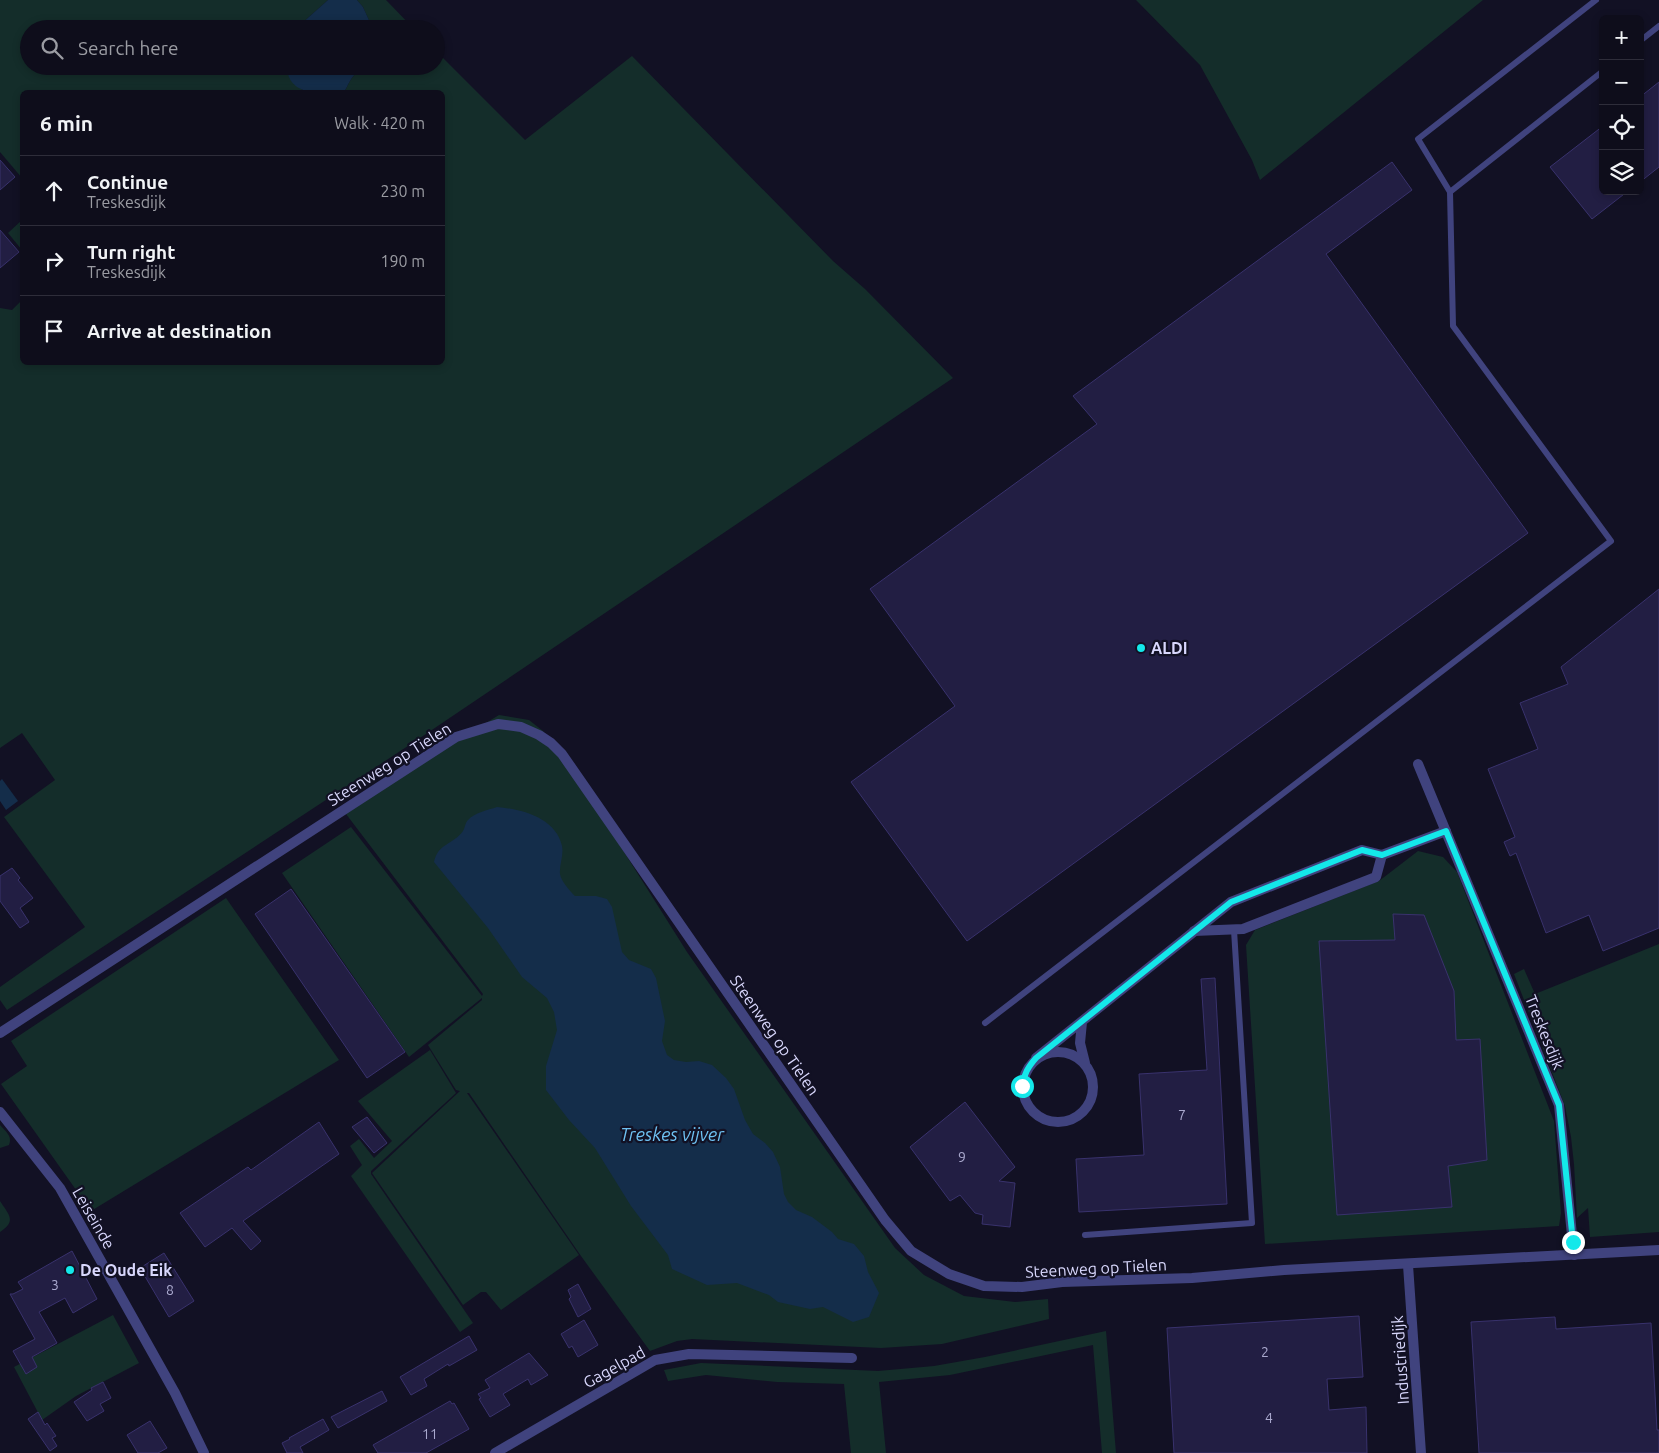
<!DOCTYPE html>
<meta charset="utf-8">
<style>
body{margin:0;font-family:Ubuntu,sans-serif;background:#1c1b28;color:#f1f3f6}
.controls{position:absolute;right:15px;top:15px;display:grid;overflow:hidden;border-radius:8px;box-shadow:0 2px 8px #0003}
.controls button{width:45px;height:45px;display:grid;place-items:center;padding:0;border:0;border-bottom:1px solid #2e2d3a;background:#0e0d1b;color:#f1f3f6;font:25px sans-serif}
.stop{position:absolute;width:15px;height:15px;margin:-11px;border:4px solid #14e8ea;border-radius:50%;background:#fff}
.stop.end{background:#14e8ea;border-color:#fff;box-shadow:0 1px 5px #0008}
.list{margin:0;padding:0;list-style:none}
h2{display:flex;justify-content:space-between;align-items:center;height:65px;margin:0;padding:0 20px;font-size:21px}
h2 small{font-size:16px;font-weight:400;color:#9b9ca3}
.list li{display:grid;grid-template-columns:32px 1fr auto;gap:15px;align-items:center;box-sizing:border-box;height:70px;padding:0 20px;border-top:1px solid #2e2d3a}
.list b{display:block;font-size:19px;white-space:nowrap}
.list p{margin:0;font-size:16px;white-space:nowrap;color:#9b9ca3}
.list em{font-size:16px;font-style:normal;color:#9b9ca3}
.icon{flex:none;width:28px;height:28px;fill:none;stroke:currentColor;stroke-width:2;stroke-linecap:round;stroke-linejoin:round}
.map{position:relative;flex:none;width:1659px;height:1453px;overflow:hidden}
.search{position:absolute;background:#0e0d1b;box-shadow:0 2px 8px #0003;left:20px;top:20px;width:425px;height:55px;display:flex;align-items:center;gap:12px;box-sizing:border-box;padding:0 18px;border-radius:28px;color:#9b9ca3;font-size:19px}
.panel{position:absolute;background:#0e0d1b;box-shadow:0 2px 8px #0003;left:20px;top:90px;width:425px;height:275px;border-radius:8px}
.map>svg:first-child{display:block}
</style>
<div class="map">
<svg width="1659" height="1453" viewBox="0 0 1659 1453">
<rect width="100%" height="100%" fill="#121124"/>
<g fill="#142d2a">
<path d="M 0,0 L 328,0 L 301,24 L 298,29 L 29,29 L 29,66 L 286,66 C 287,78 297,87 306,92 L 22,92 L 22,178 L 0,152 Z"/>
<path d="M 357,0 L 386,0 L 414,29 L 373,29 L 363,7 Z"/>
<path d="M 1136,0 L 1483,0 L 1260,180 L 1252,160 L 1200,65 Z"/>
<path d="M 436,51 L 525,140 L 632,56 L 833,261 L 865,289 L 953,378 L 417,740 L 7,1010 L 0,1000 L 0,987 L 85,927 L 4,817 L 55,780 L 22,733 L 0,748 L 0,308 L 12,310 L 22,300 L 22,362 L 442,362 L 442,92 L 344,92 C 348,86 351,76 358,72 C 364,70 369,69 374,66 L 436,66 Z"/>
<path d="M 22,220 L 22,250 L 8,233 Z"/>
<path d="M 499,715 L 529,720 L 543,731 L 568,763 L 687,952 L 895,1248 L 924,1275 L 964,1296 L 1015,1302 L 1048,1299 L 1049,1319 L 942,1344 L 881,1348 L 692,1339 L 677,1341 L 650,1351 L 581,1256 L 469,1093 L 467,1093 L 579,1255 L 501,1310 L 486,1292 L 481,1292 L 463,1305 L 372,1173 L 460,1091 L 456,1090 L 428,1045 L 482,1000 L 482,998 L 409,1057 L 282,873 L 351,827 L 482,996 L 483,994 L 346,814 L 433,755 Z"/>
<path d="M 1418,851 L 1443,857 L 1457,872 L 1554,1121 L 1561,1213 L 1559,1226 L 1265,1244 L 1246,945 L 1255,930 L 1379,881 Z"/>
<path d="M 226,898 L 339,1060 L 91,1211 L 1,1084 L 27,1066 L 11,1041 Z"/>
<path d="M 1659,944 L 1659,1232 L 1590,1237 L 1588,1208 L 1577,1218 L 1574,1164 L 1571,1137 L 1565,1106 L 1514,974 L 1524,969 L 1535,994 Z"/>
<path d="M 430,1050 L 456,1093 L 371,1171 L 371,1174 L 473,1323 L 460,1332 L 351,1176 L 362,1165 L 350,1146 L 359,1139 L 374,1158 L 392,1141 L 358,1101 Z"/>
<path d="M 0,1125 C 5,1131 13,1136 9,1145 L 0,1148 Z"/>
<path d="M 0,1201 C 9,1215 17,1221 0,1232 Z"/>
<path d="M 113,1315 L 139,1363 L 76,1396 L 42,1420 L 14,1367 Z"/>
<path d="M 1106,1331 L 1116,1453 L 1102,1453 L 1093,1345 L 950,1375 L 879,1382 L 886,1453 L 851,1453 L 844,1384 L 777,1382 L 706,1375 L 668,1381 L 664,1370 L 701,1363 L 878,1371 L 934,1366 L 985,1357 Z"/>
</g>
<g fill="#142d4a">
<path d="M 328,0 L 357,0 L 363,7 L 373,29 L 298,29 L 301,24 Z"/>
<path d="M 286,66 L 374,66 C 369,70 364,69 358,72 C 351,76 348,86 344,92 C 320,93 290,98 286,66 Z"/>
<path d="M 2,779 L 18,801 L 6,810 L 0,801 L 0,781 Z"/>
<path d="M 497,807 C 522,809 556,818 562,846 C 564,855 559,865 560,874 C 561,881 570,891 575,896 L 596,896 L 607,899 L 612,907 L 622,952 L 629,960 L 651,969 L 656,978 L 665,1021 L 662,1041 L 667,1055 L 674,1060 L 686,1062 L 699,1061 L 712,1065 L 726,1078 L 734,1089 L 745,1120 L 753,1134 L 765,1143 L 773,1152 L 780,1167 L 784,1194 L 788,1202 L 796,1210 L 812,1217 L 832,1232 L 838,1239 L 854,1244 L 864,1256 L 868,1272 L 879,1293 L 869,1317 L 853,1322 L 823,1307 L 810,1309 L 778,1302 L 769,1295 L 737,1283 L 707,1285 L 672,1269 L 668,1255 L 631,1206 L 595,1148 L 569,1120 L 546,1090 L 546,1066 L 557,1030 L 554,1012 L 547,998 L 522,977 L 488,928 L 434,862 C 438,843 453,845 463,831 C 465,828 465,823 468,820 C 474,813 488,810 497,807 Z"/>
</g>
<g fill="#221e43" stroke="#39326d">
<path d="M 1659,82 L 1659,167 L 1640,182 L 1640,97 Z"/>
<path d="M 1603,126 L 1603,191 L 1628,191 L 1592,219 L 1550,167 Z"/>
<path d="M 0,160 L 15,177 L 0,190 Z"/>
<path d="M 1392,162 L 1412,190 L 1326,254 L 1528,533 L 967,941 L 851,782 L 955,706 L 870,589 L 1097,424 L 1073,396 Z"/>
<path d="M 0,230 L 19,252 L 0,268 Z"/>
<path d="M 1659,589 L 1659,928 L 1603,951 L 1589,915 L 1546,933 L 1516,853 L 1510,856 L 1504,842 L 1515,837 L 1488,769 L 1538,749 L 1520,703 L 1568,684 L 1561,667 Z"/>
<path d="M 12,868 L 20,878 L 18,880 L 33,898 L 20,908 L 29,922 L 20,928 L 0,901 L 0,876 Z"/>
<path d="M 291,889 L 405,1052 L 367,1078 L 255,914 Z"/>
<path d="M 1393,914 L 1424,915 L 1454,991 L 1456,1040 L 1480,1039 L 1487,1160 L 1448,1166 L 1452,1207 L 1337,1215 L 1319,941 L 1395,940 Z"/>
<path d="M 1215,978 L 1227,1204 L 1079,1212 L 1076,1159 L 1144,1155 L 1139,1074 L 1207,1070 L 1201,979 Z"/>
<path d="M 965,1102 L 1015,1167 L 999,1181 L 1015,1183 L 1010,1227 L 982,1224 L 983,1215 L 975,1213 L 960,1195 L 950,1201 L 910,1147 Z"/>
<path d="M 367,1117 L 387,1143 L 374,1153 L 352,1127 Z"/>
<path d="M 319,1122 L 339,1154 L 243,1221 L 261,1241 L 251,1250 L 232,1228 L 205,1247 L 180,1213 L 248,1167 L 251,1170 Z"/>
<path d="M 72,1251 L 97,1299 L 73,1313 L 65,1298 L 39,1312 L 57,1343 L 32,1357 L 37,1367 L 26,1374 L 13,1351 L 35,1339 L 10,1294 L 13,1294 L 23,1289 L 18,1282 Z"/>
<path d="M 164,1253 L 194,1301 L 169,1317 L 140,1268 Z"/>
<path d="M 578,1284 L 591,1309 L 578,1317 L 569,1299 L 571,1297 L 568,1290 Z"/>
<path d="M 1359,1316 L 1363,1377 L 1327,1379 L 1329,1410 L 1366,1407 L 1367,1453 L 1174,1453 L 1167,1328 Z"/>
<path d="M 1555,1317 L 1556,1329 L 1651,1323 L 1657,1430 L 1659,1430 L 1659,1453 L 1479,1453 L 1471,1322 Z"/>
<path d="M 584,1320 L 598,1345 L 578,1357 L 572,1346 L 569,1348 L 561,1334 Z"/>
<path d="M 469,1336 L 477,1350 L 449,1366 L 448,1364 L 424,1379 L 427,1386 L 411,1395 L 400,1377 Z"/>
<path d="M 529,1353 L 548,1375 L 531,1385 L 528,1379 L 503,1394 L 510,1405 L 490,1417 L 479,1399 L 481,1398 L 478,1394 L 490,1388 L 485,1380 Z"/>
<path d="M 103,1382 L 111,1398 L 100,1404 L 104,1411 L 87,1421 L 74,1402 L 92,1390 L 91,1388 Z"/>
<path d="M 382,1391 L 387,1401 L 338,1428 L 331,1417 Z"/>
<path d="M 450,1401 L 452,1404 L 454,1403 L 469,1429 L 426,1453 L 378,1453 L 373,1445 Z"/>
<path d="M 38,1412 L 45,1425 L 47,1423 L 56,1436 L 52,1438 L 57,1446 L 50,1451 L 28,1419 Z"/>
<path d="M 323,1419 L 329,1430 L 300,1447 L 303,1453 L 287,1453 L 282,1443 L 290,1439 L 289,1438 Z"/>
<path d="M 150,1421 L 167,1448 L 158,1453 L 138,1453 L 127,1435 Z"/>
</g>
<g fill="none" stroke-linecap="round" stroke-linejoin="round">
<g stroke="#40437e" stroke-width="6">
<path d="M 1640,41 L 1659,26"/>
<path d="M 1450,192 L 1418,139 L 1596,0"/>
<path d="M 985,1023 L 1611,541 L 1453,326 L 1450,192 L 1603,71"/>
<path d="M 1085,1235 L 1252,1223 L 1234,930"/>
</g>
<g stroke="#40437e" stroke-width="10">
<path d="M 1418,764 L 1559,1105 L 1574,1255"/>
<path d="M 1194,931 L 1243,929 L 1376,877 L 1382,855"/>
<path d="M 1082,1022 L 1080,1043 L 1085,1063"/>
<circle cx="1058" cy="1087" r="35"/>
<path d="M 1036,1058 L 1231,902 L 1362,850 L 1382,855 L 1446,831"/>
<path d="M 1408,1265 L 1421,1453"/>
<path d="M 495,1453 L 655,1360 L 689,1354 L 852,1358"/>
</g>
<g stroke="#40437e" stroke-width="10">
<path d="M 0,1033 L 456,737 L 498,724 L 521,727 L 539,735 L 551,743 L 562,754 L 885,1220 L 911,1251 L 949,1274 L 984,1286 L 1022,1287 L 1062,1282 L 1192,1278 L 1284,1270 L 1659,1250"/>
<path d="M 0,1112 L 60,1188 L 175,1393 L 204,1453"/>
</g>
</g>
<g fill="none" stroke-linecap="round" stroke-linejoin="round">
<path stroke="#14e8ea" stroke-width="6" d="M 1022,1086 C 1024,1074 1028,1067 1036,1058 L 1231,902 L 1362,850 L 1382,855 L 1446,831 L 1559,1105 L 1573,1242"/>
</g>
<g fill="#14e8ea" stroke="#121124" stroke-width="2">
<circle cx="1141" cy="648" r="5"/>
<circle cx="70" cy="1270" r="5"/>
</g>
<g text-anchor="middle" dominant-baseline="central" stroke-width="4.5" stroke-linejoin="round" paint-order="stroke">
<g font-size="14" fill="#aaa9ce">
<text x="1182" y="1115">7</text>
<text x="962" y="1157">9</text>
<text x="55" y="1285">3</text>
<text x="170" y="1290">8</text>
<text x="1265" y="1352">2</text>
<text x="1269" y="1418">4</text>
<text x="430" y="1434">11</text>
</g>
<g font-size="16" font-weight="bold" fill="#d8d7fc" stroke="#121124" text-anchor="start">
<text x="1151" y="648">ALDI</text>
<text x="80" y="1270">De Oude Eik</text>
</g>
<g font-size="16" fill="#d8d7fc" stroke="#121124">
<text transform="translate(389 764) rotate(-32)">Steenweg op Tielen</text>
<text transform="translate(1545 1032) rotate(68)">Treskesdijk</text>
<text transform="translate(775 1035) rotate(55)">Steenweg op Tielen</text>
<text transform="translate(94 1218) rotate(60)">Leiseinde</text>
<text transform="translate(1096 1268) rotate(-3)">Steenweg op Tielen</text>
<text transform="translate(1400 1360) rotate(-94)">Industriedijk</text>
<text transform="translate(614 1367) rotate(-29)">Gagelpad</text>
</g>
<g font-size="18" font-style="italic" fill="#6ec1f2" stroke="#121124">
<text x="672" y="1134">Treskes vijver</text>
</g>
</g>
</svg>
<div class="controls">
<button>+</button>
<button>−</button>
<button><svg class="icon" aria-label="locate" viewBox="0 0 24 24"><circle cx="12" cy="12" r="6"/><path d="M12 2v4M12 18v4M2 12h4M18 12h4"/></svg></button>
<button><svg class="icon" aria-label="layers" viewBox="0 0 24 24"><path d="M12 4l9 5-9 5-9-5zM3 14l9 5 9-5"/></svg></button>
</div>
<div class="stop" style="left:1022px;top:1086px"></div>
<div class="stop end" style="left:1573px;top:1242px"></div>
<div class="search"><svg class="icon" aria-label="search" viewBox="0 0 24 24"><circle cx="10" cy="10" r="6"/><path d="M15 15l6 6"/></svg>Search here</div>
<section class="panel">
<h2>6 min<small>Walk · 420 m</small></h2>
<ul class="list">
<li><svg class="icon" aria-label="ahead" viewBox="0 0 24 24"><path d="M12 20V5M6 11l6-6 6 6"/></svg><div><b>Continue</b><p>Treskesdijk</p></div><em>230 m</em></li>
<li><svg class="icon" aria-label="right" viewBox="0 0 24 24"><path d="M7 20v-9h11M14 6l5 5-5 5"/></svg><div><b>Turn right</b><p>Treskesdijk</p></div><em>190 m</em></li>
<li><svg class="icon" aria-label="arrive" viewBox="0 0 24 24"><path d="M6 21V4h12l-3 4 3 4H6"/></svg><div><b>Arrive at destination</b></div></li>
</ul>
</section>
</div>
